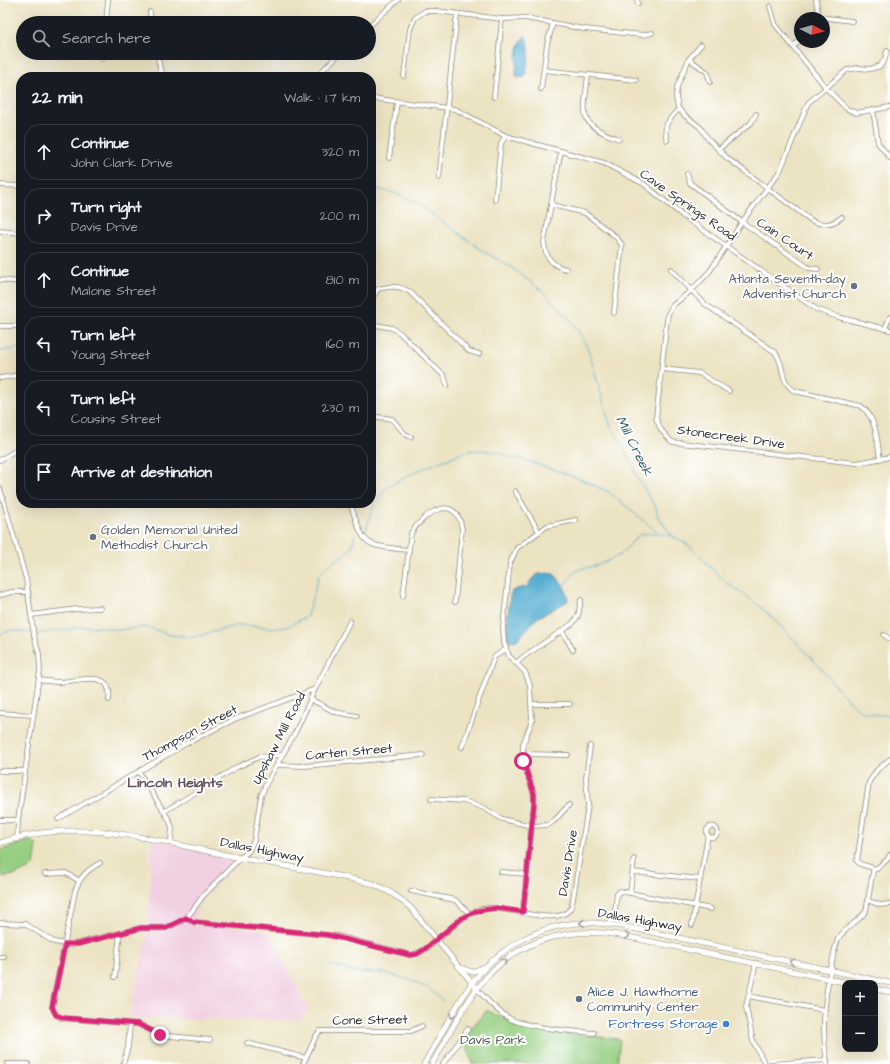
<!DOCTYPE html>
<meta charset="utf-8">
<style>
body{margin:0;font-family:"Architects Daughter",sans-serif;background:#20242c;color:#f1f3f6}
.controls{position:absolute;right:12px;bottom:12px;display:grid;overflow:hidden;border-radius:8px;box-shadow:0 4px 16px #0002}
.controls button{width:36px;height:36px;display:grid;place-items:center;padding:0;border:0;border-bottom:1px solid #363941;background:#171b24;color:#f1f3f6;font:20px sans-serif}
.compass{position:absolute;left:794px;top:12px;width:36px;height:36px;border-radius:50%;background:#171b24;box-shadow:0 4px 16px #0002;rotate:96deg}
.stop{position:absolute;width:12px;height:12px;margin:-9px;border:3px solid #db2777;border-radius:50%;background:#fff}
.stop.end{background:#db2777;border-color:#fff;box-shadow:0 1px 4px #0008}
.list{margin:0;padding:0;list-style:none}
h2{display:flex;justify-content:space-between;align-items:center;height:52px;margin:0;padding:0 16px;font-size:17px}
h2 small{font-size:13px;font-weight:400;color:#9ea1a6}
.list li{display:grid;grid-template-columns:26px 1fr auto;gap:12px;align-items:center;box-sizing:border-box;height:56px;margin:0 8px 8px;padding:0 8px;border:1px solid #363941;border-radius:16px}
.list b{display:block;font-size:15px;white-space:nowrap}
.list p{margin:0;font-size:13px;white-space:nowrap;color:#9ea1a6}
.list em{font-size:13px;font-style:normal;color:#9ea1a6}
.icon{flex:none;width:22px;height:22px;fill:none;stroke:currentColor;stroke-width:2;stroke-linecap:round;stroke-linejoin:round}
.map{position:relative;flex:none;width:890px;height:1064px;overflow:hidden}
.search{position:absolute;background:#171b24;box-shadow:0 4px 16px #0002;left:16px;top:16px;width:360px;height:44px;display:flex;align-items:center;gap:10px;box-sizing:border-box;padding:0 14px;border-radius:22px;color:#9ea1a6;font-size:15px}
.panel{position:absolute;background:#171b24;box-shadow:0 4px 16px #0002;left:16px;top:72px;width:360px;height:436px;border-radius:16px}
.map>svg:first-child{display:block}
</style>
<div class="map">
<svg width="890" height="1064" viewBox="0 0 890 1064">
<rect width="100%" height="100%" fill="#fff"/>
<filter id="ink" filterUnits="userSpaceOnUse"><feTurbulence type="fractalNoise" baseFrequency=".025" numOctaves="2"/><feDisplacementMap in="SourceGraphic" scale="8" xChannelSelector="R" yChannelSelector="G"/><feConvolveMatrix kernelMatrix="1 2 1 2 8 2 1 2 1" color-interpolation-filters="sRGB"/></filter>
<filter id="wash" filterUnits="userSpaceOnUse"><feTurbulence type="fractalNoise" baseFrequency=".012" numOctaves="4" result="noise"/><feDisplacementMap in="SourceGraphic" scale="16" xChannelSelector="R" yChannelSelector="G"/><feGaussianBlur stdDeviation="0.9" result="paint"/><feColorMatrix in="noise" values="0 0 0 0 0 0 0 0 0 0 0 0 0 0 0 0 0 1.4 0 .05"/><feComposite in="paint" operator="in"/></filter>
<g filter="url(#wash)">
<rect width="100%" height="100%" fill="#ece3c3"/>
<path fill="#f1d0e2" d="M 152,839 L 240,858 L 198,905 L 195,922 L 268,931 L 308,1009 L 300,1020 L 130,1018 L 148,928 Z"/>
<g fill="#96cf82" stroke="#607d56">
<path d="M 26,841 L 33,841 L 37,846 L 34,866 L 15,875 L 0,877 L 0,851 Z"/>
<path d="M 487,1010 C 525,1034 577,1034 620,1039 L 617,1064 L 473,1064 L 464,1039 L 471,1028 Z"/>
</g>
<g fill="#54add1" stroke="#406c7e">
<path d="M 525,36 C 533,46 527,65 525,77 L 518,78 L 516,76 C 517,64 515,45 525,36 Z"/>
<path d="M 552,573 C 560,578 568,591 568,601 L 537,618 L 517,640 L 509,641 L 506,632 L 510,596 L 512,591 L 520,588 L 527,587 C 535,573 536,574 552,573 Z"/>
</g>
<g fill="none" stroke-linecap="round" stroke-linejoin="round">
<g stroke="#54add1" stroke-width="1">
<path d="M 888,0 L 890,1"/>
<path d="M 371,188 L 392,192 L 417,203 L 483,251 L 511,267 L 540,289 L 567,316 L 581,335 L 589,352 L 610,425 L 627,453 L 636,475 L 656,508 L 658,517 L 673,537"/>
<path d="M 0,351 L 21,348"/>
<path d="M 366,530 L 373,507 L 387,487 L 417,471 L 465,452 L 475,450 L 498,452 L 511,458 L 521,459 L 575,477 L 609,492 L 657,532"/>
<path d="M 563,587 L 573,574 L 580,569 L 599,565 L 620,555 L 639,535 C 684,525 698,558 727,583 C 736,590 747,596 757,604 C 777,621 798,644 817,664 C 831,679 843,698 860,710 C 869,715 880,715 890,715"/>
<path d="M 0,634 L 12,630 L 31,633"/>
<path d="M 36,634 L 82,627 L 101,627 L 117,630 L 148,627 L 170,635 L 194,637 L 239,625 L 277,628 L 287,627 L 307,616 L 319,575 L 329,565 L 351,549 L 355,534"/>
<path d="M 331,965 L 355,972 L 384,973 L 407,979 L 428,988 L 443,1001"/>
</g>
</g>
</g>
<g filter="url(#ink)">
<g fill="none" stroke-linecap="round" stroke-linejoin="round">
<defs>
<g id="minor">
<path d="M 637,0 L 638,3"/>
<path d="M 816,0 L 819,18"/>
<path d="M 770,6 L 775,24 L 827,89 L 847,109 L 856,113 L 890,107"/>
<path d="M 150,12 L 151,23"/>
<path d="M 819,17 L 852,21"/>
<path d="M 106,23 L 108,0"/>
<path d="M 369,26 L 398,0"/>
<path d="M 701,45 L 689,59 L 677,87 L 676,97 L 678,108 L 684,115 L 700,127 L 709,140 L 727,158 L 812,221 C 823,226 832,225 842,217"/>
<path d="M 793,46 L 800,41"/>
<path d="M 887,51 L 885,59 L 880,66 L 870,69 L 858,68 L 847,70 L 808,103 L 780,171 L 742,222 L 710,271 L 692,290 L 673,305 L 668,314 L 666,328 L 656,418 L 661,430 L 672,442 L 856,463 L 890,457"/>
<path d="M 157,53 L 160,68 L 165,77"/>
<path d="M 102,59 L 103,53"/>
<path d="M 689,59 L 707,72 L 710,82"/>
<path d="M 544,70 L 636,80"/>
<path d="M 588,75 C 584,115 576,124 619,139"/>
<path d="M 404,76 L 410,29 L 415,18 L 425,11 L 436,11 L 502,19 L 526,18 L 584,29 L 643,35 L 652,33"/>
<path d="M 158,77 L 160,68"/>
<path d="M 316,77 L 340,53"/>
<path d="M 541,89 L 547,44 L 553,23"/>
<path d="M 494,97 L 502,19"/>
<path d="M 371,98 L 455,109 L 506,136 L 604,163 L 644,184 L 683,216 L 816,309 L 838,317 L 890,330"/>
<path d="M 873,110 L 878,143 L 890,158"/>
<path d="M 667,140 C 662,126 669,119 679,109"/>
<path d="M 719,149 L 751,123 L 756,114"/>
<path d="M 561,151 L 544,242 C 545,256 552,266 566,269"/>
<path d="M 389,158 L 397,102"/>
<path d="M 687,174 L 690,183 L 742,222 L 809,268 L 818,269"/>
<path d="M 439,178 L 457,14"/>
<path d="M 0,185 L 21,186"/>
<path d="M 495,200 L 501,143 L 506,136"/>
<path d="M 552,205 L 585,213 L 616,237 L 622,245 L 614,313"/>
<path d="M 0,231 L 21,233"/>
<path d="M 671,269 L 705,304 L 775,352 C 786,366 778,381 795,391 L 861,406 C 877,418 877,441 880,459"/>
<path d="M 0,280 L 21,282"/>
<path d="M 371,300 L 378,289 C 391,286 399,285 410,292 L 469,351 L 479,354"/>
<path d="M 371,324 L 392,328 L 400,333 L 444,376 L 447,385"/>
<path d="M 0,326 L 21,326"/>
<path d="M 885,328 L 890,317"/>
<path d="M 662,369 L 699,373 L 729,391"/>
<path d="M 0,378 L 21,375"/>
<path d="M 371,416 L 392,419 L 405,434 L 411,437"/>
<path d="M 0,460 L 21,447"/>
<path d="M 0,488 L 26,579 L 34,636 L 39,654 L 40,670 L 18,820 L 17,840"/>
<path d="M 515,491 L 539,532"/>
<path d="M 350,503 C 365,546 361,545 408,550"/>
<path d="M 0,595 L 12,592 L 28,592"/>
<path d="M 403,596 L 411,533 C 424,513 456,491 462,529 L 455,602"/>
<path d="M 31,615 L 77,609 L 100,608"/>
<path d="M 562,631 L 573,650"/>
<path d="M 884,635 L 890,639"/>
<path d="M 516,663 L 523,657 L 572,624 L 578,616 L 581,600"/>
<path d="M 39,680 C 46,681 54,682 61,682 C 78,681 113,668 109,700"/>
<path d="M 310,699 L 335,712 L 357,716"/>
<path d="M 532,704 L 570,704"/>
<path d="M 0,713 L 33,715"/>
<path d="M 462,747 L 494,657 L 506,649"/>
<path d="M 523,754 L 568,755"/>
<path d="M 277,765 L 305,766 L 423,755"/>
<path d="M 0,771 L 24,771"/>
<path d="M 139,772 L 168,818 L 172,827 L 171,842"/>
<path d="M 431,799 L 464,801 L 484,808 L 502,819 L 532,826 L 548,825 L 554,821 L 569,805"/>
<path d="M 165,811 L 237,767 L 259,757 L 281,755"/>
<path d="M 58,819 L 187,743 L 235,719 L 315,689"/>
<path d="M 0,820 L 18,820"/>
<circle cx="712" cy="832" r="5.5"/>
<path d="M 100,863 C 87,870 80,877 75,891 L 52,1007 L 56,1015 L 61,1018 L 138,1024 L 160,1035 L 210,1040"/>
<path d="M 877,869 L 860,864 L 857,861 L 869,782 L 877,770 L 890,759"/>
<path d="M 501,872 L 527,874"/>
<path d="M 633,872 L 700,879"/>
<path d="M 45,874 L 66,873 L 78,880"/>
<path d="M 411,891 L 455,900 L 469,913"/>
<path d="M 630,893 L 634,859"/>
<path d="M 867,900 L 880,905 L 890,904"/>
<path d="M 523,912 L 534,803 L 534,794 L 523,761 L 523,744 L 532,721 L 530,685 L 525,672 L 509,656 L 504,643 L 503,627 L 510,563 L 517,548 L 547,526 L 576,520"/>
<path d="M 186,919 L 194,922 L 337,936 L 410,955 C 437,952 455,911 488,908 C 508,906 564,930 572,905 L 588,806 L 586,778 L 590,746"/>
<path d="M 0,923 L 25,924 L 54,942 L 71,945 L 141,928 L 165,928 L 186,919 L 203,896 L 240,858 L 249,851 L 254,840 L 261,796 L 266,784 L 296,731 L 315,689 L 350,621"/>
<path d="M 606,924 L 614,918 L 617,894 L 620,891 L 711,909"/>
<path d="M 692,925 L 708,835"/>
<path d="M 0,957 L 4,957"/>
<path d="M 756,963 L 746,1007 L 753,1041 L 765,1064"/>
<path d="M 115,977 L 120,933"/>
<path d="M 477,989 C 486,999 497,1012 509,1018 C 526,1028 573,1031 594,1033"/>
<path d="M 748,996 L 824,1010"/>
<path d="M 247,1043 L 306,1058"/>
<path d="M 7,1064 L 28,1064"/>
<path d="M 123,1064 L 128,1047 L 130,1024"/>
<path d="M 303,1064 L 316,1036 L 320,1031 L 411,1031 L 422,1026"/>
<path d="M 443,1064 L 468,1029"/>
<path d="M 770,1064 L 827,1060"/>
<path d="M 827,1064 C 821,1029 824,997 832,963 C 833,955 835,947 838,939 C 845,927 859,922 866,911 L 873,871 L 887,860 L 890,855"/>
</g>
<g id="major">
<path d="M 0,843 C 80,814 161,843 241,858 C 285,866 330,873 374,884 L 393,894 L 410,907 L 477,989"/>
<path d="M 462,968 L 472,972 L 484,967"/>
<path d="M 875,989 L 890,992"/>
<path d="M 424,1064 C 440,1037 454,1008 472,983 C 497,949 538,925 581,923 C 598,922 615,925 632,928 L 890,983"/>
<path d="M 432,1064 C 446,1040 459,1013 476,990 C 511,942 563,926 619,935 L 848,983"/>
</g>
</defs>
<use href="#minor" stroke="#8c8777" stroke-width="5.5"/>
<use href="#major" stroke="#8c8777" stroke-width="6"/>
<use href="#minor" stroke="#fff" stroke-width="4"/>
<use href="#major" stroke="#fff" stroke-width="5"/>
</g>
<defs><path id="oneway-chevron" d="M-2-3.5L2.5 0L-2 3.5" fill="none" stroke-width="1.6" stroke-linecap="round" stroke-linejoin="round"/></defs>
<g stroke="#a0a0a0">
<use href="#oneway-chevron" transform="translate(582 923) rotate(177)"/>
<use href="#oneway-chevron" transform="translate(627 936) rotate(12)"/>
<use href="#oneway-chevron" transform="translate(504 961) rotate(-38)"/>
<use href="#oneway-chevron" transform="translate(792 962) rotate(-168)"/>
<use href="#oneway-chevron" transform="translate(452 1016) rotate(120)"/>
</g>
</g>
<g fill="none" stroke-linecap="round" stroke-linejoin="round" filter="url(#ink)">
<path stroke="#db2777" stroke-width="5" d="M 160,1035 L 138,1024 L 64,1018 L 56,1015 L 52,1007 L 65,944 L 78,944 L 141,928 L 166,928 L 186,918 L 194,922 L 328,935 L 410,955 L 417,954 L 425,949 L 462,918 L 476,911 L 496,908 L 523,912 L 534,803 L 534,794 L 523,761"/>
</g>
<g fill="#6b7280" stroke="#fff" stroke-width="1.5">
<circle cx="854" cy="286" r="4"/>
<circle cx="93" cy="537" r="4"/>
</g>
<circle fill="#5c6f8a" stroke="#fff" stroke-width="1.5" cx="579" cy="999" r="4"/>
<circle fill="#3f7fe0" stroke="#fff" stroke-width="1.5" cx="726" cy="1024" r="4"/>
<g text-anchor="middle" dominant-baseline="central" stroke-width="4" stroke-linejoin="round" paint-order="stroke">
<g font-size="13" fill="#2b2b2b" stroke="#fff">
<text transform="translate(688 205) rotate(35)">Cave Springs Road</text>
<text transform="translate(785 239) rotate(34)">Cain Court</text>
<text transform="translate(731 437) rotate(8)">Stonecreek Drive</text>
<text transform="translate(190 733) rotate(-28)">Thompson Street</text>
<text transform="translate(279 738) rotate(-63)">Upshaw Mill Road</text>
<text transform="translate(349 752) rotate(-5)">Carten Street</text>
<text transform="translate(262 850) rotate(11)">Dallas Highway</text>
<text transform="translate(568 863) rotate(-81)">Davis Drive</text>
<text transform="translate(640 920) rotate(10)">Dallas Highway</text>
<text transform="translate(370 1020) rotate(-1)">Cone Street</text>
</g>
<g font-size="13" fill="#5b616d" stroke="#fff" text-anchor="end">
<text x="846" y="279">Atlanta Seventh-day<tspan x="846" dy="15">Adventist Church</tspan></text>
<text x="101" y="530" text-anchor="start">Golden Memorial United<tspan x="101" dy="15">Methodist Church</tspan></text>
</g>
<g font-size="13" fill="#4e5e75" stroke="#fff" text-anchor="start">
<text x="587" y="992">Alice J. Hawthorne<tspan x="587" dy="15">Community Center</tspan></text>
</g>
<g font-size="13" fill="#366cbe" stroke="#fff" text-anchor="end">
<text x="718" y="1024">Fortress Storage</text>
</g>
<g font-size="13" fill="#4b5c45" stroke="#fff">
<text x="493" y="1040">Davis Park</text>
</g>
<g font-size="14" font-style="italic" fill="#3b5f6d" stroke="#fff">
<text transform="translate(634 446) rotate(63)">Mill Creek</text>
</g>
<g font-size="14" font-weight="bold" fill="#61505a" stroke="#fff">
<text x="175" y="783">Lincoln Heights</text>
</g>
</g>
</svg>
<div class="controls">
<button>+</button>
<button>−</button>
</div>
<svg class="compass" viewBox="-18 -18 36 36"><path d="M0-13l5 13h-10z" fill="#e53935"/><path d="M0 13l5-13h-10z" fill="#9ea1a6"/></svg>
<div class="stop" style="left:523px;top:761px"></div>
<div class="stop end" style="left:160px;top:1035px"></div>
<div class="search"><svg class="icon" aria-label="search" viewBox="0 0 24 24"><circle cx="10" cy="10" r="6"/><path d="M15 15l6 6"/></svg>Search here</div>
<section class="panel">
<h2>22 min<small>Walk · 1.7 km</small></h2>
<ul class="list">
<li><svg class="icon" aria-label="ahead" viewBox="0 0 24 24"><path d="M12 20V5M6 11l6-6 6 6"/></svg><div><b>Continue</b><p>John Clark Drive</p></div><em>320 m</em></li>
<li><svg class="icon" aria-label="right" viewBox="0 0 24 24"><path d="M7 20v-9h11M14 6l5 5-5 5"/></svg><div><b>Turn right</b><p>Davis Drive</p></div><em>200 m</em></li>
<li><svg class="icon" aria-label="ahead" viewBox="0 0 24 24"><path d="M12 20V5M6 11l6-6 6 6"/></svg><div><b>Continue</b><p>Malone Street</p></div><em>810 m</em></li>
<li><svg class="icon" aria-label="left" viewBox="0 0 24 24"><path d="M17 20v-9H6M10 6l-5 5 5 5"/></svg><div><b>Turn left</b><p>Young Street</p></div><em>160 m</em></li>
<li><svg class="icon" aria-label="left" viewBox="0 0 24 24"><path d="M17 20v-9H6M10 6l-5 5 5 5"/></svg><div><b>Turn left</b><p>Cousins Street</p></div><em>230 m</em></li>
<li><svg class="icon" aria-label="arrive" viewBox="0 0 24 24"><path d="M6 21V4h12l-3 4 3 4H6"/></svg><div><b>Arrive at destination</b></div></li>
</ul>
</section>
</div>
